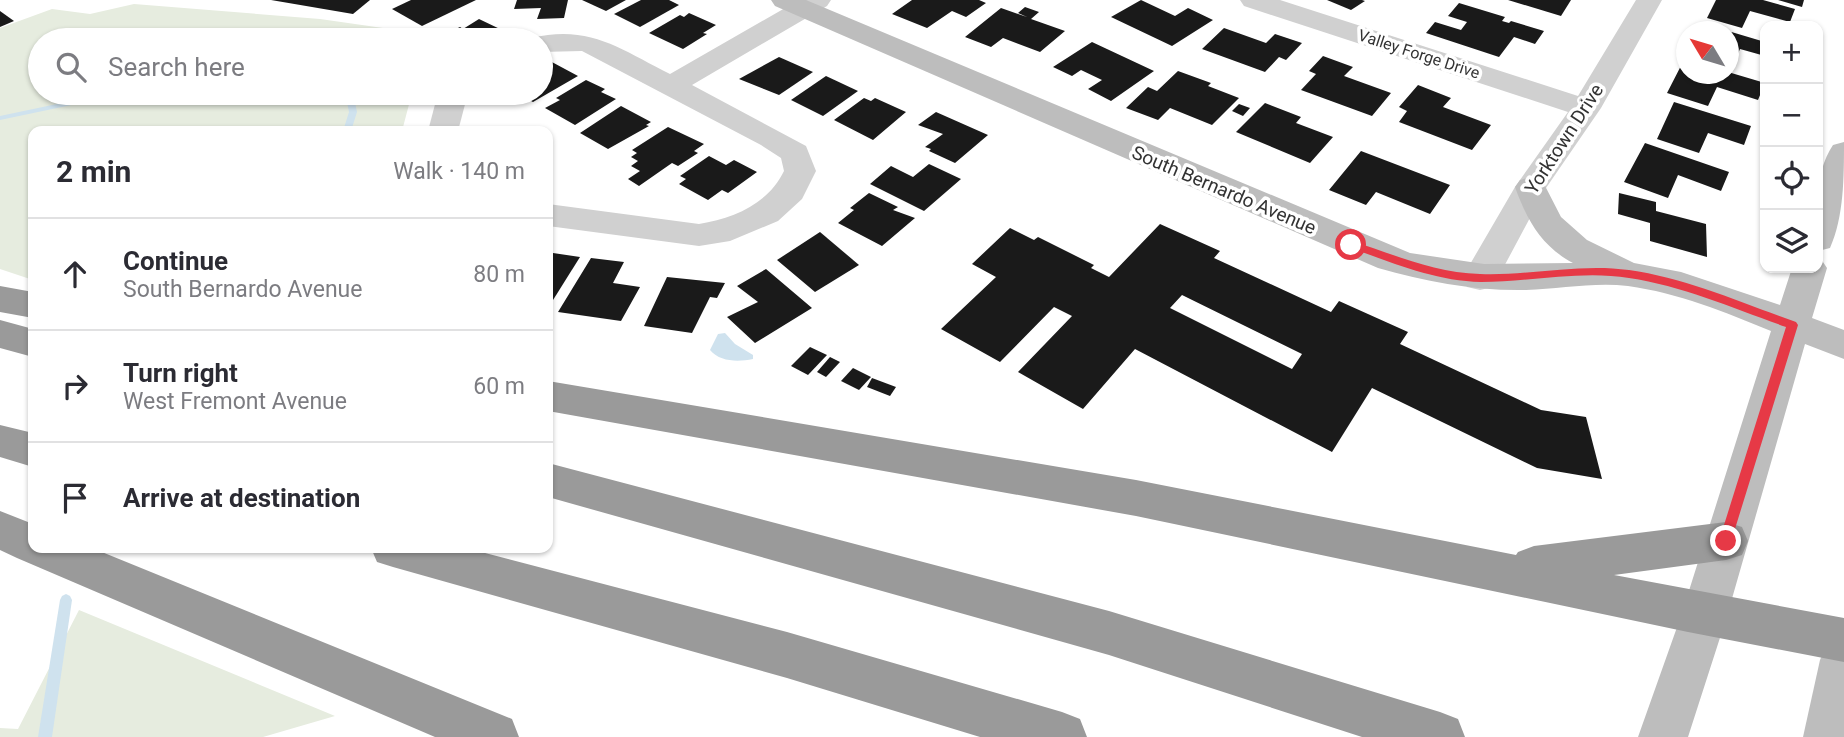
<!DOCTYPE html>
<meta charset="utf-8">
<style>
body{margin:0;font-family:Roboto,sans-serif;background:#f2f2f3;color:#2b2b33}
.controls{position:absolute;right:21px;top:21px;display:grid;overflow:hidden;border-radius:14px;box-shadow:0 2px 5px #0004}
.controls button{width:63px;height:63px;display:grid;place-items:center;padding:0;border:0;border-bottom:2px solid #e1e1e2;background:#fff;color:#2b2b33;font:35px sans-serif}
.compass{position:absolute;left:1676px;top:21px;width:63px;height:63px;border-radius:50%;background:#fff;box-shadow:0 2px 5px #0004;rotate:308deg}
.stop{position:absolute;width:21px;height:21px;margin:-16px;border:5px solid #e63946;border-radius:50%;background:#fff}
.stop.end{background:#e63946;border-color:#fff;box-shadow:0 2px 7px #0008}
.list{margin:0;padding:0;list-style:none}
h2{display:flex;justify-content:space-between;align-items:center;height:91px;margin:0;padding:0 28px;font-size:30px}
h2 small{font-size:23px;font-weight:400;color:#7c7c81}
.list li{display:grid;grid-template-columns:46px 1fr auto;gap:21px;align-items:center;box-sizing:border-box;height:112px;padding:0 28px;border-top:2px solid #e1e1e2}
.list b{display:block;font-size:26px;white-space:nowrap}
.list p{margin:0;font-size:23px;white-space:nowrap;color:#7c7c81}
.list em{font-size:23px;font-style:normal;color:#7c7c81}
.icon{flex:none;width:38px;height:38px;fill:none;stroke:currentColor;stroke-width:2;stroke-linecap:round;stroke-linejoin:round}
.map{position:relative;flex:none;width:1844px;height:737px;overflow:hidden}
.search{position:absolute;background:#fff;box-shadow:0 2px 5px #0004;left:28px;top:28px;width:525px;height:77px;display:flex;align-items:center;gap:18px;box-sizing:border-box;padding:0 24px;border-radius:38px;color:#7c7c81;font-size:26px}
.panel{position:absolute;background:#fff;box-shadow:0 2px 5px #0004;left:28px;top:126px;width:525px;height:427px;border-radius:14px}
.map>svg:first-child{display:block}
</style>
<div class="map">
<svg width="1844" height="737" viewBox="0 0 1844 737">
<rect width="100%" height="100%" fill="#fff"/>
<g fill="#e6ecdf">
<path d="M 134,4 L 320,19 L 404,31 L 405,40 L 40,40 L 40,93 L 412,93 L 402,131 L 33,131 L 33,280 L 0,269 L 0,28 L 52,9 L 90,14 Z"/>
<path d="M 79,610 L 335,716 L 263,737 L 0,737 L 0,728 L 18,729 Z"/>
</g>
<path fill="#cfe2ee" d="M 725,333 L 735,344 L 753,355 L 753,359 C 738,362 720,362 710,350 L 718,334 Z"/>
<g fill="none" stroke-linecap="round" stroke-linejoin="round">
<g fill="#cfe2ee" fill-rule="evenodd">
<path d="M 109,93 L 123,93 L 119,95 L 0,120 L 0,116 Z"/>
<path d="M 345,93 L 353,93 L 357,112 L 351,131 L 343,131 L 349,112 Z"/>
<path d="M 66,594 L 70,596 L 72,600 L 52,737 L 38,737 L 60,600 L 62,596 Z"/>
</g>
</g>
<g fill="#1a1a1a" fill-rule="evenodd">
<path d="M 271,0 L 370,0 L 353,14 Z"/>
<path d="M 411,0 L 476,0 L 422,26 L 392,9 Z"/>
<path d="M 517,0 L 568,0 L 564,18 L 537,19 L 541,8 L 514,9 Z"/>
<path d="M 582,0 L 626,0 L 606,11 Z"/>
<path d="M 641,0 L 669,0 L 679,5 L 640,27 L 614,14 Z"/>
<path d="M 912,0 L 979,0 L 986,3 L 966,17 L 952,11 L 927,28 L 892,14 Z"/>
<path d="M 1141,0 L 1175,16 L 1188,8 L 1213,20 L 1172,46 L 1111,17 Z"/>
<path d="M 1327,0 L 1362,0 L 1365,1 L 1351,10 Z"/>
<path d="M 1508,0 L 1571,0 L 1561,16 Z"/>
<path d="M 1716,0 L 1763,0 L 1795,9 L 1790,22 L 1750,11 L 1742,28 L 1707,18 Z"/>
<path d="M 1778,0 L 1804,0 L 1802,7 Z"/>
<path d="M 1459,3 L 1505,17 L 1502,21 L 1509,23 L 1511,21 L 1544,31 L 1535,44 L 1514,37 L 1499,57 L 1426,33 L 1435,22 L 1461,30 L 1467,22 L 1448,16 Z"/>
<path d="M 1025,7 L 1039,12 L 1031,19 L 1065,31 L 1040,52 L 1003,38 L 991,47 L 965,37 L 1001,8 L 1027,17 L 1018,13 Z"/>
<path d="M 0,11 L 14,21 L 0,27 Z"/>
<path d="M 689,13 L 716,25 L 703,33 L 707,34 L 683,49 L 649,33 L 680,15 L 684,17 Z"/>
<path d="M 479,19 L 502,30 L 483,40 L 449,40 L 441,36 L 460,27 L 463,29 Z"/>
<path d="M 1708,25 L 1765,42 L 1765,56 L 1740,49 L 1732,67 L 1728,66 L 1728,31 L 1705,32 Z"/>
<path d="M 1224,28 L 1266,43 L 1275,34 L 1302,43 L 1286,60 L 1279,57 L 1265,72 L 1202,49 Z"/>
<path d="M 1092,42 L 1154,71 L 1111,101 L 1088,89 L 1102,80 L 1081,70 L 1072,76 L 1053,67 Z"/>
<path d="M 1323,56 L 1353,67 L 1344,76 L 1391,93 L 1372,116 L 1301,90 L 1316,74 L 1309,71 Z"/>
<path d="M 1686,56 L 1686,74 L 1728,72 L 1765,83 L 1758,100 L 1717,87 L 1708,106 L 1667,93 Z"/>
<path d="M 779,57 L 813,72 L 779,95 L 739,79 Z"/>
<path d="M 550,61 L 578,76 L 533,102 L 516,93 L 541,93 L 541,66 Z"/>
<path d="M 1178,71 L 1211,83 L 1208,86 L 1239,98 L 1212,125 L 1170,108 L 1158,120 L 1126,108 L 1148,87 L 1157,91 Z"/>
<path d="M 826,76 L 858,91 L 823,116 L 791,100 Z"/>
<path d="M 586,80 L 605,89 L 601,92 L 616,99 L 575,125 L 545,108 L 560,100 L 556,98 Z"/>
<path d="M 1418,85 L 1451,98 L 1443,107 L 1491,125 L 1472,150 L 1399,122 L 1407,111 L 1399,107 Z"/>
<path d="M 864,98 L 871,101 L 875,98 L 906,112 L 873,140 L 834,120 Z"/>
<path d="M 1674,102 L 1751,126 L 1744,145 L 1708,133 L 1699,153 L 1657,139 Z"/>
<path d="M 1265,103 L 1301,117 L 1296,123 L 1333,137 L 1310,163 L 1236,132 Z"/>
<path d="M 1239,104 L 1250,108 L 1243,116 L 1232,111 Z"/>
<path d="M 621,106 L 651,122 L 646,125 L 649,126 L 608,149 L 580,133 Z"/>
<path d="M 936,112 L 988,135 L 955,163 L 929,151 L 931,149 L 925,147 L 943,134 L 918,125 Z"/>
<path d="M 668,127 L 704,144 L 694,151 L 698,153 L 678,166 L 672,163 L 639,186 L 628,179 L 640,171 L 631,166 L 638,161 L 631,157 L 637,153 L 632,150 Z"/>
<path d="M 1645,143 L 1729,172 L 1721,191 L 1678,175 L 1668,198 L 1624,182 Z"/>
<path d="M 1361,151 L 1450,185 L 1430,214 L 1376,192 L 1366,205 L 1329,190 Z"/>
<path d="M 709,156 L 726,165 L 734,160 L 757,172 L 728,193 L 722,190 L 708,200 L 679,184 L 686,179 L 680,176 Z"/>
<path d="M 929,164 L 961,179 L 924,211 L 870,184 L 891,166 L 913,177 Z"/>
<path d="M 869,193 L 898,207 L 893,210 L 915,218 L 882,246 L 838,223 L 854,210 L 850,208 Z"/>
<path d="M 1619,193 L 1656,202 L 1656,211 L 1706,224 L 1707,257 L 1650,241 L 1650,223 L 1618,214 Z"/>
<path d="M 1160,224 L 1220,251 L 1214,258 L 1331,312 L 1339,301 L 1408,332 L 1400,344 L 1541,410 L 1586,417 L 1602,479 L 1537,468 L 1372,388 L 1332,452 L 1135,349 L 1083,409 L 1018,372 L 1072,316 L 1054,307 L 1000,362 L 941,329 L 996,277 L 972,264 L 1010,228 L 1034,240 L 1038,237 L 1094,265 L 1091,268 L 1109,277 ZM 1182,295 L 1302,354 L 1292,369 L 1170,308 Z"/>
<path d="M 820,232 L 859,265 L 815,292 L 777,260 Z"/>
<path d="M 553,253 L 580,257 L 548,308 L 548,261 Z"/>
<path d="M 591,258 L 624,262 L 613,283 L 640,287 L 621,321 L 558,312 Z"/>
<path d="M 766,269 L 812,308 L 755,343 L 727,317 L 758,302 L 737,286 Z"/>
<path d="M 667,277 L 725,283 L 717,298 L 710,297 L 692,333 L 644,326 Z"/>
<path d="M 810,347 L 827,355 L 808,375 L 791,366 Z"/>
<path d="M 830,357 L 840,362 L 826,377 L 817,372 Z"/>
<path d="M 853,368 L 871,377 L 859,390 L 841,381 Z"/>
<path d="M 872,378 L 896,387 L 890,396 L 867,387 Z"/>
</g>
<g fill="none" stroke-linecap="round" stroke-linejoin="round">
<g fill="#d0d0d0" fill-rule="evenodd">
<path d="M 799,0 L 831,0 L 827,6 L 692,85 L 806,146 L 816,171 L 802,199 L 778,221 L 730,241 L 699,246 L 548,226 L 548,204 L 699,224 C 734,218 768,204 784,171 L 781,158 L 761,145 L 582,51 L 541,52 L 541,40 L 530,40 L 531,38 C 590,24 620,49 670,74 Z"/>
<path d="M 1240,0 L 1280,0 L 1578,96 L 1636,0 L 1662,0 L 1601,108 L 1546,188 L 1493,287 L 1480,290 L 1467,287 L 1462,278 L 1515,187 L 1568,112 L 1244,6 Z"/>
<path d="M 438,93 L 468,93 L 458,131 L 428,131 Z"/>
</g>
<g fill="#bdbdbd" fill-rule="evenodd">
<path d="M 771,0 L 806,0 L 1410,253 L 1484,264 L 1573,263 C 1541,246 1527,220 1515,187 L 1520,180 L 1531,177 L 1542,180 L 1561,217 L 1587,240 L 1634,263 L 1681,272 L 1780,305 L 1792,268 L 1818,268 L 1818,258 L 1821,259 L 1827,268 L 1812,318 L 1844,330 L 1844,359 L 1805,344 L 1727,616 L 1688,737 L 1638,737 L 1681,616 L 1771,331 C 1725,312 1678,293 1628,286 C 1594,282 1560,289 1526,290 C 1475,291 1427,282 1378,268 L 775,6 Z"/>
<path d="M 1844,142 C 1844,177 1844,217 1830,248 L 1818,251 C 1816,217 1813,175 1833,145 Z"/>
<path d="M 1844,637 L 1844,737 L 1803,737 L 1820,660 L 1827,644 Z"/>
</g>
<g fill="#9a9a9a" fill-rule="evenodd">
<path d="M 0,286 L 33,292 L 33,318 L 0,312 Z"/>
<path d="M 0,320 L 33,329 L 33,357 L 0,348 Z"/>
<path d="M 548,381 L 1136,480 L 1516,555 L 1518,552 L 1534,546 L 1726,522 L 1742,527 L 1748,541 L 1742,555 L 1726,560 L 1614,575 L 1844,618 L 1844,662 L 1688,632 L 1136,516 L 548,411 Z"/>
<path d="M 0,425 L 33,433 L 33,467 L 0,457 Z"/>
<path d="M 548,463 L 1109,611 L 1440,712 L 1458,719 L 1465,737 L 1362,737 L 1109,655 L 548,497 Z"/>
<path d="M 0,511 L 33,524 L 33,548 L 92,548 L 512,719 L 519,737 L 435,737 L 17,558 L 0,550 Z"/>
<path d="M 371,548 L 466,548 L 787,632 L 1062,712 L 1080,719 L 1087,737 L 980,737 L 787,678 L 393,567 L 377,562 Z"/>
</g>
</g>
<path fill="#e63946" d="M 1351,241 C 1394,254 1434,273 1480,274 C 1529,276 1579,263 1629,270 C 1686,278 1742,303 1796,322 L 1798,325 L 1730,545 L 1721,545 L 1719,541 L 1786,327 C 1735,309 1683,286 1629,278 C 1581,270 1530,282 1481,282 C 1434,281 1391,262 1348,247 L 1346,245 Z"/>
<g text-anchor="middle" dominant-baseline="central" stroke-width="7" stroke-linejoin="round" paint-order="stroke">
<g font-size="16" fill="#333" stroke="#fff">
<text transform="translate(1419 54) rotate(18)">Valley Forge Drive</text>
</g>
<g font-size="19" fill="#333" stroke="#fff">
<text transform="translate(1564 139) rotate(-57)">Yorktown Drive</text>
<text transform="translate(1224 190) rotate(23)">South Bernardo Avenue</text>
</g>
</g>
</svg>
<div class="controls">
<button>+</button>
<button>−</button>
<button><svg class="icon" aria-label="locate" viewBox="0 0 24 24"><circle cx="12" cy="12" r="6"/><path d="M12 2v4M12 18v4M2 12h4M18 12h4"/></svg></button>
<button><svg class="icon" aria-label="layers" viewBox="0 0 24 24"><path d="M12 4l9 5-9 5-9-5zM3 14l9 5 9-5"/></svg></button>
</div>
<svg class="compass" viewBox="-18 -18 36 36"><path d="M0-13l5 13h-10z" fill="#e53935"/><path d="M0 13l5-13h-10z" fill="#7c7c81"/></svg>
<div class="stop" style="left:1351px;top:245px"></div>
<div class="stop end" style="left:1726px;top:541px"></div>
<div class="search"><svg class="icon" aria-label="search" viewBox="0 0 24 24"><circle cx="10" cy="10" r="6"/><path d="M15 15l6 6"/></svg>Search here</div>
<section class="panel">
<h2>2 min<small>Walk · 140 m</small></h2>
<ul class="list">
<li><svg class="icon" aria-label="ahead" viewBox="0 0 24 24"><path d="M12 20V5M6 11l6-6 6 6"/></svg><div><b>Continue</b><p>South Bernardo Avenue</p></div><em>80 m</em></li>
<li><svg class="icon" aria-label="right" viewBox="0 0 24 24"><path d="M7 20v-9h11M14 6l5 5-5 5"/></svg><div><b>Turn right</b><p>West Fremont Avenue</p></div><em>60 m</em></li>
<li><svg class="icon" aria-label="arrive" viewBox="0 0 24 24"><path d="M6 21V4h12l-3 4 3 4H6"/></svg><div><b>Arrive at destination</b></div></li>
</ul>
</section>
</div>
